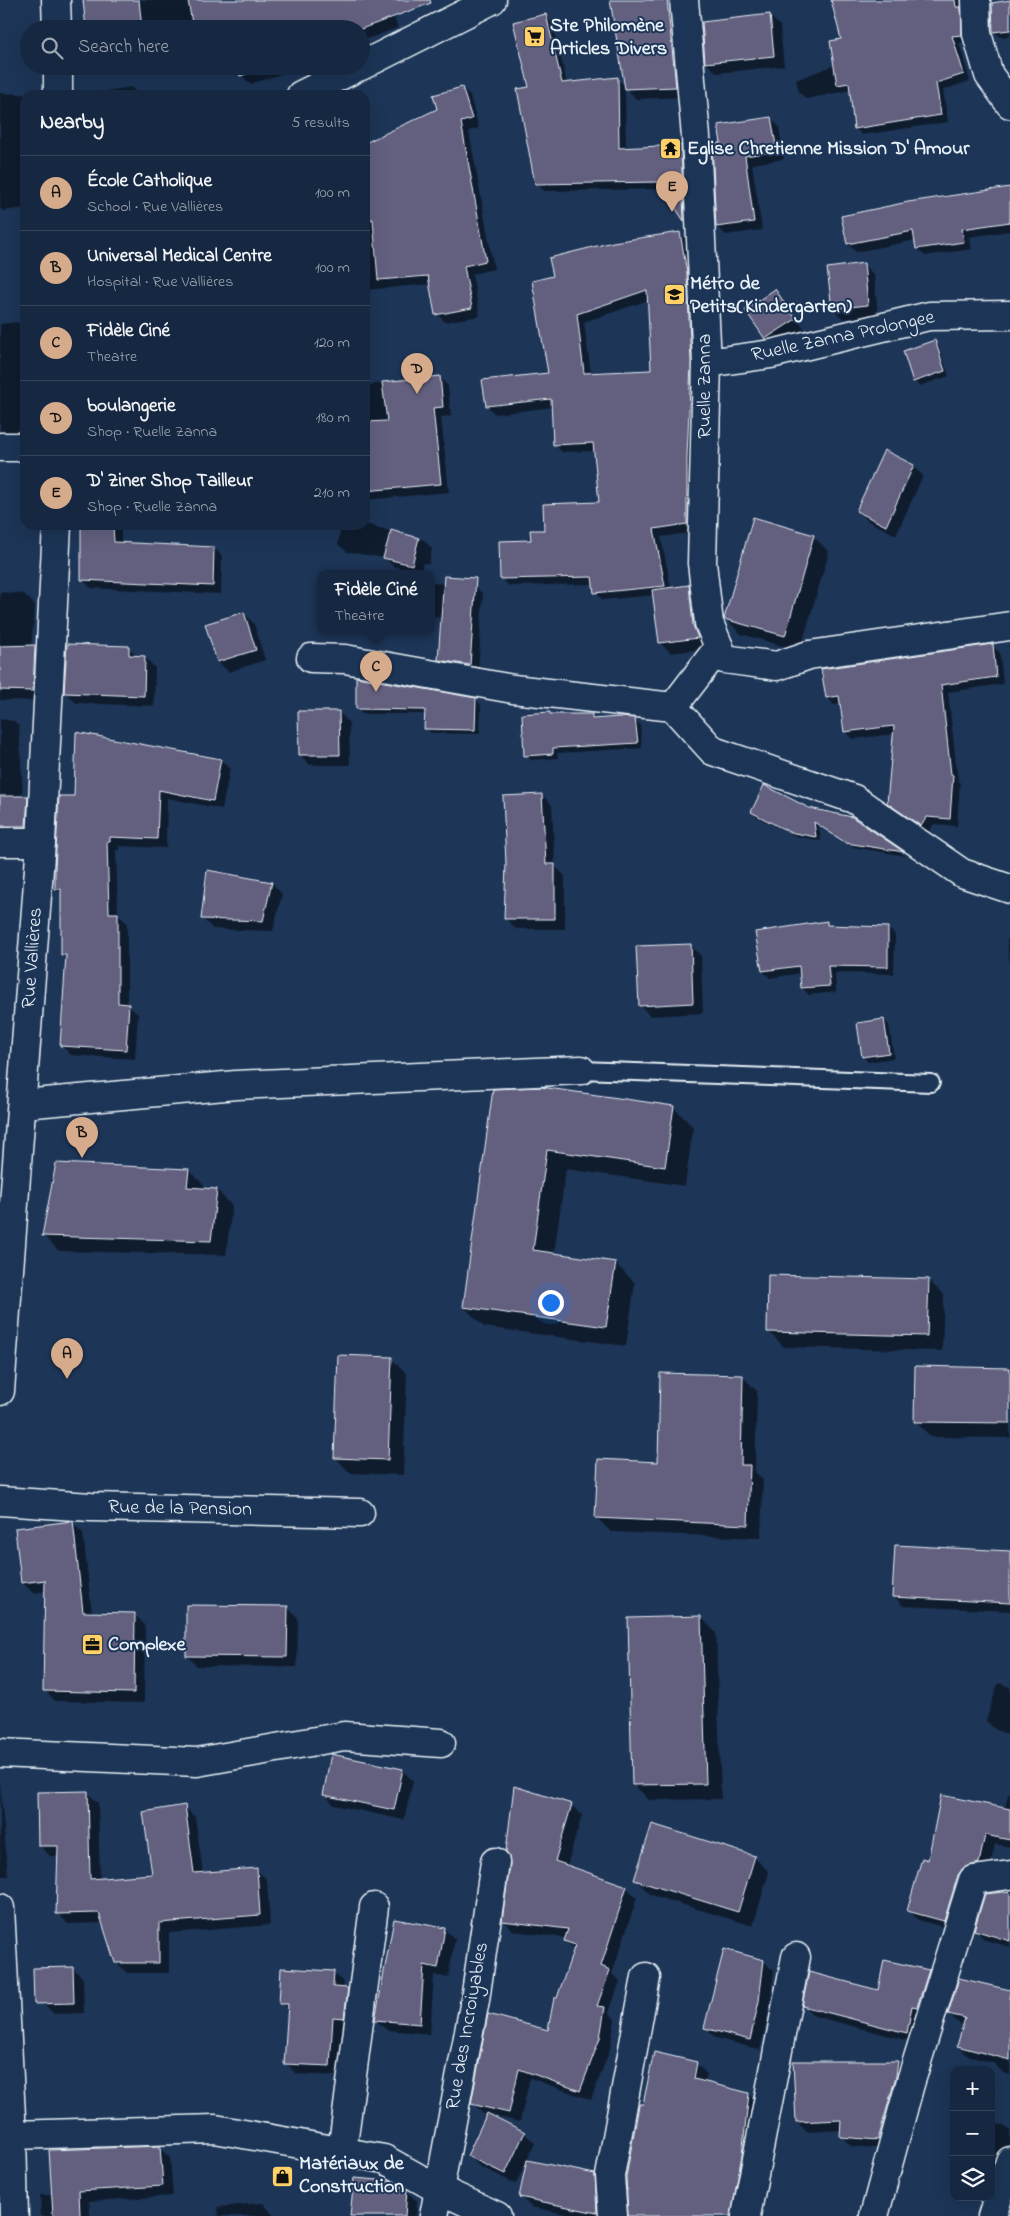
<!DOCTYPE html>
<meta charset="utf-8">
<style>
body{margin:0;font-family:"Indie Flower",sans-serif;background:#1f3048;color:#f1f3f6}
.controls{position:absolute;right:15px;bottom:15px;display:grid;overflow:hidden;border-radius:10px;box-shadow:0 5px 20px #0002}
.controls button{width:45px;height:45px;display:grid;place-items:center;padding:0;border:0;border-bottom:1px solid #35445a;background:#162841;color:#f1f3f6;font:25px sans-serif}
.you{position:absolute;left:550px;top:1302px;width:18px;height:18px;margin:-12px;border:4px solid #fff;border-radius:50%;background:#1a73e8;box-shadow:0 0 0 8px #1a73e833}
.badge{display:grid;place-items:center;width:32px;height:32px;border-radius:50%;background:#d6ab8b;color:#111;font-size:16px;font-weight:700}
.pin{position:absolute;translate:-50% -41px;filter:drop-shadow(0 1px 2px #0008)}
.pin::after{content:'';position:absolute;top:26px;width:18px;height:15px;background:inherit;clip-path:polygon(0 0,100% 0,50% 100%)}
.popup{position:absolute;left:317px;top:570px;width:118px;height:65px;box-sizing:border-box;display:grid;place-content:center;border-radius:10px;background:#162841;filter:drop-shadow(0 1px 4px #0005);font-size:16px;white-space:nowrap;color:#9ea6b1}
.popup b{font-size:19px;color:#f1f3f6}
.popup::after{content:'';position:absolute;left:50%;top:100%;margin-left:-10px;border:10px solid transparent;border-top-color:#162841}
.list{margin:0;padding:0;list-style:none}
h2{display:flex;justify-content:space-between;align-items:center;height:65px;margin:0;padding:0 20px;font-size:21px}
h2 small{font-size:16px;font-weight:400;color:#9ea6b1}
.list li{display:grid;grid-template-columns:32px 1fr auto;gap:15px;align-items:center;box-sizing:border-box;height:75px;padding:0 20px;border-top:1px solid #35445a}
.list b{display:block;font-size:19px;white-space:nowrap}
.list p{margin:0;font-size:16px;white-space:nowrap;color:#9ea6b1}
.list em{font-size:16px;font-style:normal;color:#9ea6b1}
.icon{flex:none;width:28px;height:28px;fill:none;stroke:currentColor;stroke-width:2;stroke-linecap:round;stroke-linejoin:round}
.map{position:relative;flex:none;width:1010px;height:2216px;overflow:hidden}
.search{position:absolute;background:#162841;box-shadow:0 5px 20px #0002;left:20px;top:20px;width:350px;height:55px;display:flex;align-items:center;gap:12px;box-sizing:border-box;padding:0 18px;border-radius:28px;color:#9ea6b1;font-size:19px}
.panel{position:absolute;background:#162841;box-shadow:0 5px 20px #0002;left:20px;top:90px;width:350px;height:440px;border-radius:15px}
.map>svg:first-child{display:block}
</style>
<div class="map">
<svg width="1010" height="2216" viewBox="0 0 1010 2216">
<rect width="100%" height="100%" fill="#1d3557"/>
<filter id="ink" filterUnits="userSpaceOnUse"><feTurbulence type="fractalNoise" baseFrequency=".02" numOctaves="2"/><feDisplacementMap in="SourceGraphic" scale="10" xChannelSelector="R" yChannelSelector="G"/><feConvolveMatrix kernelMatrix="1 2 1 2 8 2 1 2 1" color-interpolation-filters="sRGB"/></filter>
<g filter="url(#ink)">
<g fill="#0007" fill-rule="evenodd">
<path d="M 84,0 L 224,0 L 228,29 L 87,29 Z"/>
<path d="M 269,0 L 388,0 L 398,28 L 361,41 L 361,29 Z"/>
<path d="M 611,0 L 663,0 L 666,12 L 669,12 L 679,22 L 686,97 L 636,99 L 625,87 L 626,149 L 680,146 L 688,154 L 692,227 L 664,189 L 544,191 L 536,183 L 530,88 L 545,16 L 553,24 L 567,84 L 617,78 L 625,86 Z"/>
<path d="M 850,0 L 961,0 L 962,10 L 967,15 L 968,42 L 959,43 L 970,81 L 943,90 L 948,122 L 862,135 L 855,128 L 851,90 L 806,99 L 799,92 L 796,80 L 865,53 Z"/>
<path d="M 1010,2 L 1010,36 L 1000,37 L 994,31 Z"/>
<path d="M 770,16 L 780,26 L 784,66 L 717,73 L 706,63 Z"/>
<path d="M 238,66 L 306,66 L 250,84 L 241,75 Z"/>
<path d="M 131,87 L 139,95 L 90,95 L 90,94 Z"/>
<path d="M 461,88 L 470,96 L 479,128 L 469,131 L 494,269 L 472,274 L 480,316 L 445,322 L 437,314 L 431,284 L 365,290 L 365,144 L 438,110 Z"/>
<path d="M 0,93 L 36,95 L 25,95 L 25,208 L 3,211 L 0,208 Z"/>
<path d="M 771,118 L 779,127 L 784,159 L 752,164 L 762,230 L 726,235 L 717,227 L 722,144 Z"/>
<path d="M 1010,188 L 1010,231 L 969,237 L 972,249 L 925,256 L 917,249 L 916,240 L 856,252 L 848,244 Z"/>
<path d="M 679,233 L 687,241 L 694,282 L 695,532 L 661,537 L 671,588 L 688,586 L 699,596 L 708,648 L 671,653 L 660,643 L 654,595 L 603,600 L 595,592 L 594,584 L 509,586 L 501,578 L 532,541 L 545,531 L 601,504 L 595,451 L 562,452 L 555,445 L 553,407 L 495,414 L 487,406 L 550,374 L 554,277 ZM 649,300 L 652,371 L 591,374 L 584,322 Z"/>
<path d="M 864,265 L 874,275 L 878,315 L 843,319 L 833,309 Z"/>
<path d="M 775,290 L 785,301 L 805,330 L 776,349 L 766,338 Z"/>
<path d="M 25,321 L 25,440 L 0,444 L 0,324 L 17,322 L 21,325 L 20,322 Z"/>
<path d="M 934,342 L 939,347 L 949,376 L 919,386 L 914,381 Z"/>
<path d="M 440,378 L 448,386 L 451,416 L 441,417 L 449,492 L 365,500 L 365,385 Z"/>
<path d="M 913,466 L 923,476 L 896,535 L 868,521 L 858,511 Z"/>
<path d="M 365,524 L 424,540 L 432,549 L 429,564 L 423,563 L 420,573 L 393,566 L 385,558 L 347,552 L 338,544 L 341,525 Z"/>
<path d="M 81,525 L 121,525 L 121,544 L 214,548 L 222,556 L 221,594 L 91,588 L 82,579 Z"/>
<path d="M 813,536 L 829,552 L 800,651 L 741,634 L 726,619 Z"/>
<path d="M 431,581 L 433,583 L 475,586 L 483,594 L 478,673 L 448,668 L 440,659 L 442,618 L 431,616 Z"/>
<path d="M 0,592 L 24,594 L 35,605 L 31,646 L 35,646 L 45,657 L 43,701 L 0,700 Z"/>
<path d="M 244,613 L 254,624 L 265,660 L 229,672 L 218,662 L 207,625 Z"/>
<path d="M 992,646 L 1000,653 L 1003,684 L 948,692 L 958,781 L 960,783 L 957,826 L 934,824 L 929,832 L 888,802 L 894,734 L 852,739 L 845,731 L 841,704 L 834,705 L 827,697 Z"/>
<path d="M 129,648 L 138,657 L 145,657 L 155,668 L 154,706 L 76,703 L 65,692 Z"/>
<path d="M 476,699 L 481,705 L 480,734 L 431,733 L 426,728 L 426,714 L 362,714 L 357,709 Z"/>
<path d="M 339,712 L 349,723 L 350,765 L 310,765 L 300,755 Z"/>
<path d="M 550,713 L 552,715 L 592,715 L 597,720 L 635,720 L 640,725 L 642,748 L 557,753 L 558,758 L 531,760 L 526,755 Z"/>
<path d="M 0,719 L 14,721 L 19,726 L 23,797 L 27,797 L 32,802 L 31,830 L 0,832 Z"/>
<path d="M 221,760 L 230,769 L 222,809 L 167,798 L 166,848 L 119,846 L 119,850 L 116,850 L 118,914 L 127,923 L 127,1005 L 138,1014 L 135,1059 L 71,1055 L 62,1046 L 67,959 L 62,954 L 62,894 L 56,889 L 75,797 Z"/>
<path d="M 542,795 L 552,805 L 555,866 L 565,876 L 565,929 L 516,929 L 506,919 Z"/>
<path d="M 809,809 L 851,818 L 906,856 L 853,847 L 819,825 L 821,841 L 795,836 L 757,817 L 752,812 Z"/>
<path d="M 272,883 L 282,894 L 273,931 L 213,929 L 203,919 Z"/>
<path d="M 826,922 L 831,927 L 888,928 L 895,935 L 894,974 L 835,973 L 836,992 L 809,995 L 802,988 L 801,973 L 770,978 L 763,971 Z"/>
<path d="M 1007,939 L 1010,939 L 1010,968 Z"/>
<path d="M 690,945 L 701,956 L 703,1013 L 650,1016 L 640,1005 Z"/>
<path d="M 884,1020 L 889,1025 L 894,1058 L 868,1062 L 863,1057 Z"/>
<path d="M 494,1091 L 673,1107 L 693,1127 L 685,1186 L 566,1169 L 554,1254 L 615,1263 L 635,1283 L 626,1346 L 484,1327 L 464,1307 Z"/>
<path d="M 188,1170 L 204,1185 L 203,1190 L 217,1190 L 232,1206 L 226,1255 L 59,1251 L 44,1236 Z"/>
<path d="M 928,1280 L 944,1295 L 942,1351 L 784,1347 L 768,1331 Z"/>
<path d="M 391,1358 L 407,1374 L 403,1475 L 350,1473 L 335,1457 Z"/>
<path d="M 1010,1369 L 1010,1438 L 931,1437 L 915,1421 Z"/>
<path d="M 743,1377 L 757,1391 L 755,1472 L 763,1480 L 761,1538 L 611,1532 L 597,1518 L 660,1463 Z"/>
<path d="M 72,1523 L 83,1533 L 92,1613 L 134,1614 L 145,1625 L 144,1703 L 55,1701 L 45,1690 L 46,1591 L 33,1593 L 22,1582 ZM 51,1578 L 52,1581 L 30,1583 L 30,1581 Z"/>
<path d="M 1010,1552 L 1010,1611 L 903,1606 L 894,1596 Z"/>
<path d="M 287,1607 L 298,1618 L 297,1667 L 197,1666 L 187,1656 Z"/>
<path d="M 701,1617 L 716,1633 L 721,1799 L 649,1800 L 634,1785 Z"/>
<path d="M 998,1683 L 1010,1687 L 1010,1735 L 996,1730 L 986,1721 Z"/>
<path d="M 402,1770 L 413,1781 L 404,1820 L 334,1805 L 324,1794 Z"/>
<path d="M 0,1782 L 8,1876 L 0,1876 Z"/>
<path d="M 87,1792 L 98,1803 L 100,1880 L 154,1876 L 184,1807 L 195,1817 L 203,1873 L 256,1869 L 267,1880 L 270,1925 L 169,1933 L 169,1973 L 127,1973 L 116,1962 L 104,1923 L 68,1924 L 58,1913 L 59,1856 L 50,1856 L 40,1846 Z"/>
<path d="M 1008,1794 L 1010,1794 L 1010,1847 L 995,1844 L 989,1873 L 954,1930 L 918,1920 L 908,1910 L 929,1862 L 1005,1809 Z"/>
<path d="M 571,1805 L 582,1815 L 567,1866 L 626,1887 L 637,1898 L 612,1974 L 620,1981 L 609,2013 L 615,2019 L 610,2049 L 591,2100 L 530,2078 L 520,2122 L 493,2116 L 524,2133 L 535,2143 L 516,2184 L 479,2166 L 469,2156 L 488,2115 L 483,2114 L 473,2103 L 549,2031 L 575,1950 L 565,1941 L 566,1938 L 514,1931 L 504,1921 Z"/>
<path d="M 754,1857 L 769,1872 L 753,1926 L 651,1895 L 636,1880 Z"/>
<path d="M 1010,1894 L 1010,1947 L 985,1940 L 975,1930 Z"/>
<path d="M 444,1929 L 455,1939 L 448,1978 L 434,1975 L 430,2034 L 387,2030 L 376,2020 Z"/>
<path d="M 763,1961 L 774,1971 L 769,2012 L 760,2050 L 716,2038 L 706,2028 Z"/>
<path d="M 72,1968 L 83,1978 L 84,2013 L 54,2014 L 43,2003 Z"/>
<path d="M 333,1972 L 344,1983 L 343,1989 L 347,1990 L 358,2000 L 354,2028 L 343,2027 L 340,2076 L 296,2074 L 286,2063 L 289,2011 L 281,2003 Z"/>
<path d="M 928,1972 L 939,1982 L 917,2043 L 814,2016 L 804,2006 L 878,1991 Z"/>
<path d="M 1010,1991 L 1010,2075 L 1003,2073 L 994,2063 L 968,2056 L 958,2046 L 965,2025 L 960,2024 L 949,2014 Z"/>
<path d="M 897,2062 L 907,2072 L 888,2149 L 851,2146 L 841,2136 L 842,2130 L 807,2132 L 797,2122 Z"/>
<path d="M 696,2064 L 707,2074 L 705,2083 L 748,2094 L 759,2105 L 742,2216 L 630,2216 L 644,2106 Z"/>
<path d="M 991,2124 L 1004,2125 L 1010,2130 L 1010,2150 L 1002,2175 L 991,2174 Z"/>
<path d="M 160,2148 L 170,2158 L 173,2196 L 89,2201 L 90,2216 L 41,2216 L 40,2195 L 53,2195 Z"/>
<path d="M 594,2175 L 605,2186 L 607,2216 L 575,2216 L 531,2207 L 520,2196 Z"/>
<path d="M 406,2191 L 417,2201 L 416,2216 L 352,2216 Z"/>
<path d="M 263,2203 L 274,2216 L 219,2216 L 218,2207 Z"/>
</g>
<g fill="#64607f" stroke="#e8f1f8" fill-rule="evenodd">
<path d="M 83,0 L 139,0 L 142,29 L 86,29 Z"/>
<path d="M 188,0 L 430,0 L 431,3 L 361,29 L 193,29 Z"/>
<path d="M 610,0 L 667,0 L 676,87 L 625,89 Z"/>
<path d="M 831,0 L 955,0 L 956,7 L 961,7 L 962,35 L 952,36 L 964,74 L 936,83 L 941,115 L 854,129 L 849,83 L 837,85 L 830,41 L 841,39 Z"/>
<path d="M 1010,0 L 1010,30 L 993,32 L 992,3 Z"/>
<path d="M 546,14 L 562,83 L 618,77 L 619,148 L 681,145 L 684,221 L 658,182 L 535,184 L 517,89 L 529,87 L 513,22 Z"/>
<path d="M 770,14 L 774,56 L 705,63 L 702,22 Z"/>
<path d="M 237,66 L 266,66 L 266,68 L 240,76 Z"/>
<path d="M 462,87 L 472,119 L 461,122 L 486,261 L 464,266 L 472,308 L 435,315 L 428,276 L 378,280 L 373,219 L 365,221 L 365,143 L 437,109 L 433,95 Z"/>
<path d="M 771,117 L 777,151 L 745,156 L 754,222 L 716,227 L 712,144 L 721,143 L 718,125 Z"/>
<path d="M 1010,187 L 1010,222 L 962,229 L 964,242 L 916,249 L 913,231 L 847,244 L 841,216 L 908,202 Z"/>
<path d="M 680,232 L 687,273 L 691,363 L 687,457 L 687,524 L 654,529 L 665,586 L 594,593 L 592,577 L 500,579 L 499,541 L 531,540 L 530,530 L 544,530 L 543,504 L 599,502 L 593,443 L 553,445 L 551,399 L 486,406 L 482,380 L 548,373 L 532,281 L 553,276 L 549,258 L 613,242 ZM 647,290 L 651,370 L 584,373 L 577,314 Z"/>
<path d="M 864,263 L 868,305 L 832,309 L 827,268 Z"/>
<path d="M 775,289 L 796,319 L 765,339 L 745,310 Z"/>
<path d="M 935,340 L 945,371 L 913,382 L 903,351 Z"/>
<path d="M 440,376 L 443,407 L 433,408 L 441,484 L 365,491 L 365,422 L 387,421 L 382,382 Z"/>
<path d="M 884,450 L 914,465 L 886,526 L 856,511 Z"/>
<path d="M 753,517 L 814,535 L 785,636 L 724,619 Z"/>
<path d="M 81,525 L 113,525 L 114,542 L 214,547 L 213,586 L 81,580 Z"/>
<path d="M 391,530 L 419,538 L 412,565 L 383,558 Z"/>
<path d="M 444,576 L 476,578 L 470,665 L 438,660 Z"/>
<path d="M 689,585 L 693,625 L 698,638 L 659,643 L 652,590 Z"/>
<path d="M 244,612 L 256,650 L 217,662 L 205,624 Z"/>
<path d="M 67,644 L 129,646 L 129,655 L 145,656 L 144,696 L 64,693 Z"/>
<path d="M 993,644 L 996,677 L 941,685 L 951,774 L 953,775 L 950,819 L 927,817 L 921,826 L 887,803 L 894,726 L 844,732 L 839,696 L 826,698 L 821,669 Z"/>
<path d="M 35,645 L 33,691 L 0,690 L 0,646 Z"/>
<path d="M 356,677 L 476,698 L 475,730 L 424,729 L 425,710 L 356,709 Z"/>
<path d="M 298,711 L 339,711 L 340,755 L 299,755 Z"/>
<path d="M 550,712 L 550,714 L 592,714 L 592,719 L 619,717 L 635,718 L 638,743 L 553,748 L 553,754 L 524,756 L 522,714 Z"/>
<path d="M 76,732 L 221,759 L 213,801 L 159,790 L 157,839 L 110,837 L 110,841 L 107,841 L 109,913 L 118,913 L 118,1003 L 129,1004 L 126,1050 L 60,1046 L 66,955 L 61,955 L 61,889 L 55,889 L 55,868 L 59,796 L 74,796 Z"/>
<path d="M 764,785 L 809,808 L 852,817 L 904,852 L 846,843 L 814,822 L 816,837 L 789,832 L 751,812 Z"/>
<path d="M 542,794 L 546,864 L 555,864 L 555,919 L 504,919 L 506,864 L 503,796 Z"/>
<path d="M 0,796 L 28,796 L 26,826 L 0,826 Z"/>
<path d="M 207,870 L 272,882 L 263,921 L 201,919 Z"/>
<path d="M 827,921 L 827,925 L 888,927 L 888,967 L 828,966 L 830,986 L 801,988 L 799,966 L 762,971 L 755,932 Z"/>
<path d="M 691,944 L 693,1003 L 639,1006 L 636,946 Z"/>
<path d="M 884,1019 L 889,1053 L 862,1057 L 857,1023 Z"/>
<path d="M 541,1087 L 674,1106 L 665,1167 L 547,1150 L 533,1250 L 616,1262 L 606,1327 L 463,1307 L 493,1089 Z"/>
<path d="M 56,1163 L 189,1169 L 187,1187 L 217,1189 L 211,1241 L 42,1236 Z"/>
<path d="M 768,1275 L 929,1279 L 927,1336 L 767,1332 Z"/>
<path d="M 338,1355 L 392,1357 L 388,1460 L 334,1458 Z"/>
<path d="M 915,1366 L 1010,1368 L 1010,1423 L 914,1422 Z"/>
<path d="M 660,1373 L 743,1375 L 741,1465 L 750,1465 L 748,1525 L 595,1518 L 598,1459 L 658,1462 Z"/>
<path d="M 73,1521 L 83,1612 L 135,1613 L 134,1693 L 43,1691 L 45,1580 L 21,1583 L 15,1528 Z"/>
<path d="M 895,1545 L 1010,1551 L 1010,1603 L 892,1597 Z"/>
<path d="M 186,1605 L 288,1606 L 287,1657 L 186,1656 Z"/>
<path d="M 701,1616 L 706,1784 L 632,1785 L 628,1618 Z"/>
<path d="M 331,1754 L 403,1769 L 394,1810 L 323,1795 Z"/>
<path d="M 514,1786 L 572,1804 L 555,1861 L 627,1886 L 601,1966 L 610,1970 L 597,2006 L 605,2007 L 600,2038 L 580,2091 L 519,2069 L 509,2113 L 471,2104 L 488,2014 L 548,2030 L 554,1998 L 557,1998 L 575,1945 L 564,1941 L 568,1929 L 502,1921 L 510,1864 L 506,1851 Z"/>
<path d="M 88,1791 L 90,1879 L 152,1874 L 143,1812 L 185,1805 L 194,1873 L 257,1868 L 260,1915 L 159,1923 L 159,1963 L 115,1963 L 99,1913 L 56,1914 L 58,1846 L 38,1846 L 37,1792 Z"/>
<path d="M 941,1795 L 1010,1809 L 1010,1840 L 985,1835 L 979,1863 L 963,1868 L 958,1875 L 944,1921 L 907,1911 L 922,1858 L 928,1860 Z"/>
<path d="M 652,1824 L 755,1856 L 738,1912 L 634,1880 Z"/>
<path d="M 1004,1892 L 1010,1893 L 1010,1941 L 974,1930 L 985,1894 Z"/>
<path d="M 394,1919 L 445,1928 L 438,1968 L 424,1965 L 420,2024 L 375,2020 Z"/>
<path d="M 724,1949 L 764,1960 L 759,2001 L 750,2040 L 704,2028 Z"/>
<path d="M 884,1960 L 929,1970 L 917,2007 L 912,2006 L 907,2033 L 802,2006 L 809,1972 L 878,1990 Z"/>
<path d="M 73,1967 L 74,2003 L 34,2004 L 33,1968 Z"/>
<path d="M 281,1968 L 334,1971 L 333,1987 L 348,1988 L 344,2018 L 333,2017 L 330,2066 L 284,2064 L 288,2004 L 279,2004 Z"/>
<path d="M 959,1978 L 1010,1990 L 1010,2060 L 957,2046 L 965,2018 L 948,2014 Z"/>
<path d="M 654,2052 L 697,2062 L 694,2079 L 749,2093 L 742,2155 L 731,2216 L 628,2216 L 626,2177 L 638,2111 L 639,2104 L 643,2104 Z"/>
<path d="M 793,2061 L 898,2061 L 896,2076 L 878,2140 L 840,2137 L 841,2120 L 796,2122 Z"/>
<path d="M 487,2113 L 525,2132 L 505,2174 L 467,2156 Z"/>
<path d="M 160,2146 L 163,2186 L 79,2191 L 80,2216 L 53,2216 L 49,2150 Z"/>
<path d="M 527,2160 L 595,2174 L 597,2213 L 519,2197 Z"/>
<path d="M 354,2178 L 392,2181 L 407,2190 L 405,2216 L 350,2216 Z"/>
</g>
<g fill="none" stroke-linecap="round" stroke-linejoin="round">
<defs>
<path id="lane" d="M 581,1070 L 931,1083"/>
<g id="street">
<path d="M 684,0 L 696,137 L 707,363 L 702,563 L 709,623 L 724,659 L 777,666 L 809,655 L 1010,626"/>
<path d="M 976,0 L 977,34 L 989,75 L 1010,104"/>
<path d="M 361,66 L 492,0"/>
<path d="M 301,95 L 360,66"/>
<path d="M 707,363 L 771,354 L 929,316 L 1010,315"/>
<path d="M 0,447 L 25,447"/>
<path d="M 311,658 L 345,659 L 513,689 L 673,707 L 713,751 L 854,799 L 962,873 L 1010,889"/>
<path d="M 673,707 L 719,647"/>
<path d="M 0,842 L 41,842"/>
<path d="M 23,1104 L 236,1085 L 581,1070"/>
<path d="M 0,1501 L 91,1507 L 360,1513"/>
<path d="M 0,1753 L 197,1762 L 344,1736 L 441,1743"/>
<path d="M 12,2135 L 215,2129 L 384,2159 L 438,2189 L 497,2216"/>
<path d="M 342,2152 L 374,1907"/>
<path d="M 434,2216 L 475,2000 L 495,1862"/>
<path d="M 613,2216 L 610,2176 L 646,1977"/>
<path d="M 746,2216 L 796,1957"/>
<path d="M 874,2216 L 910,2084 L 973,1880 L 1010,1875"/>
<path d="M 992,2216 L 1010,2161"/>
</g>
<g id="secondary">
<path d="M 56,0 L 57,29"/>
<path d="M 58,66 L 58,95"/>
<path d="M 0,1391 L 41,842 L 57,525"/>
<path d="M 0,1908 L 12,2135 L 14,2216"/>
</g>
</defs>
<use href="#lane" stroke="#e8f1f8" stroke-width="20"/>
<use href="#street" stroke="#e8f1f8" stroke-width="31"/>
<use href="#secondary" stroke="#e8f1f8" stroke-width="31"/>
<use href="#lane" stroke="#1d3557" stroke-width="16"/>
<use href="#street" stroke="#1d3557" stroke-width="28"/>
<use href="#secondary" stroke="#1d3557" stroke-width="28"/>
</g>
</g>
<defs>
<symbol id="supermarket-square" viewBox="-11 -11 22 22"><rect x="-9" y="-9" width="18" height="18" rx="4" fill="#ffd166" stroke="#1d3557"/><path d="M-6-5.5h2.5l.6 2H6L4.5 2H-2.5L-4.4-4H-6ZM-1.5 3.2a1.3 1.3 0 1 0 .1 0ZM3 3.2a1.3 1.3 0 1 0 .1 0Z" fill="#111"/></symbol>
<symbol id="temple-square" viewBox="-11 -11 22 22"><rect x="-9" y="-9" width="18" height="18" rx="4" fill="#ffd166" stroke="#1d3557"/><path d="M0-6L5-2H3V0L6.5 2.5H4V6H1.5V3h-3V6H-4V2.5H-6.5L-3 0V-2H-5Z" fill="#111"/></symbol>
<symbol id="school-square" viewBox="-11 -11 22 22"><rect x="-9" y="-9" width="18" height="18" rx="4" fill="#ffd166" stroke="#1d3557"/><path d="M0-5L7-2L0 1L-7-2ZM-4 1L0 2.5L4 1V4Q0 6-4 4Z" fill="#111"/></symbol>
<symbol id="office-square" viewBox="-11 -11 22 22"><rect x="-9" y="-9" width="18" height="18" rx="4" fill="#ffd166" stroke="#1d3557"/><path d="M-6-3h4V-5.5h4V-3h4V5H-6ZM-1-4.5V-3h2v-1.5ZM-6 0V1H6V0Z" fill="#111"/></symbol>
<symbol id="shop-square" viewBox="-11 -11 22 22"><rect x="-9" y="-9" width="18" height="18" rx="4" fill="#ffd166" stroke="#1d3557"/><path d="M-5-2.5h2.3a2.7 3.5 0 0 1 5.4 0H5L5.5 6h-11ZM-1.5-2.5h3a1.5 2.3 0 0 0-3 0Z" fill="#111"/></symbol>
</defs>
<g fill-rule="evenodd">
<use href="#supermarket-square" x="522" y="24" width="25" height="25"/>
<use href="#temple-square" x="658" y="136" width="25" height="25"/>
<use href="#school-square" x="662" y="282" width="25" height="25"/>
<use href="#office-square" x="80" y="1632" width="25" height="25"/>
<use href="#shop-square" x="270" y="2164" width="25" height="25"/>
</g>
<g text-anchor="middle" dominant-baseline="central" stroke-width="4" stroke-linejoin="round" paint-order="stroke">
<g font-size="20" font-weight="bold" fill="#e8f1f8" stroke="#1d3557" text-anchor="start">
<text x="550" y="26">Ste Philomène<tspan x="550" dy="23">Articles Divers</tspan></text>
<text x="687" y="149">Eglise Chretienne Mission D' Amour</text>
<text x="690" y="284">Métro de<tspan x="690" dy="23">Petits(Kindergarten)</tspan></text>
<text x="108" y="1645">Complexe</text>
<text x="299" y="2164">Matériaux de<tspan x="299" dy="23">Construction</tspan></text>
</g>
<g font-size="20" fill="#e8f1f8" stroke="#1d3557">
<text transform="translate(843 337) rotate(-12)">Ruelle Zanna Prolongee</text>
<text transform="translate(705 386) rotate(-90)">Ruelle Zanna</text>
<text transform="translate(33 958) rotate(-86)">Rue Vallières</text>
<text transform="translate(180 1509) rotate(1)">Rue de la Pension</text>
<text transform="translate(468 2026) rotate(-80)">Rue des Incroiyables</text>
</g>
</g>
</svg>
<div class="controls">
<button>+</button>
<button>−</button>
<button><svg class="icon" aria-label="layers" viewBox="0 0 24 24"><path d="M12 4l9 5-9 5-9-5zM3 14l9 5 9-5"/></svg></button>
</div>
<div class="you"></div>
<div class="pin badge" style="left:67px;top:1379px">A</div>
<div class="pin badge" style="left:82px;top:1158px">B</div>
<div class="pin badge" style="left:376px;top:692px">C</div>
<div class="popup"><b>Fidèle Ciné</b>Theatre</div>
<div class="pin badge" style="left:417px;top:394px">D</div>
<div class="pin badge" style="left:672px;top:212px">E</div>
<div class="search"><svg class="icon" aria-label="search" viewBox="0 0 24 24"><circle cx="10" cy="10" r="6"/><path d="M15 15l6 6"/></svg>Search here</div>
<section class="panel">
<h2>Nearby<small>5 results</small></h2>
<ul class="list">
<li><span class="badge">A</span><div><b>École Catholique</b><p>School · Rue Vallières</p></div><em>100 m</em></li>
<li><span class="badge">B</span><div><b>Universal Medical Centre</b><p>Hospital · Rue Vallières</p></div><em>100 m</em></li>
<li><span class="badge">C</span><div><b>Fidèle Ciné</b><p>Theatre</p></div><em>120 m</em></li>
<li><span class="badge">D</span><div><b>boulangerie</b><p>Shop · Ruelle Zanna</p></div><em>180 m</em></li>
<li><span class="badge">E</span><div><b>D' Ziner Shop Tailleur</b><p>Shop · Ruelle Zanna</p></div><em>210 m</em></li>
</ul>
</section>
</div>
